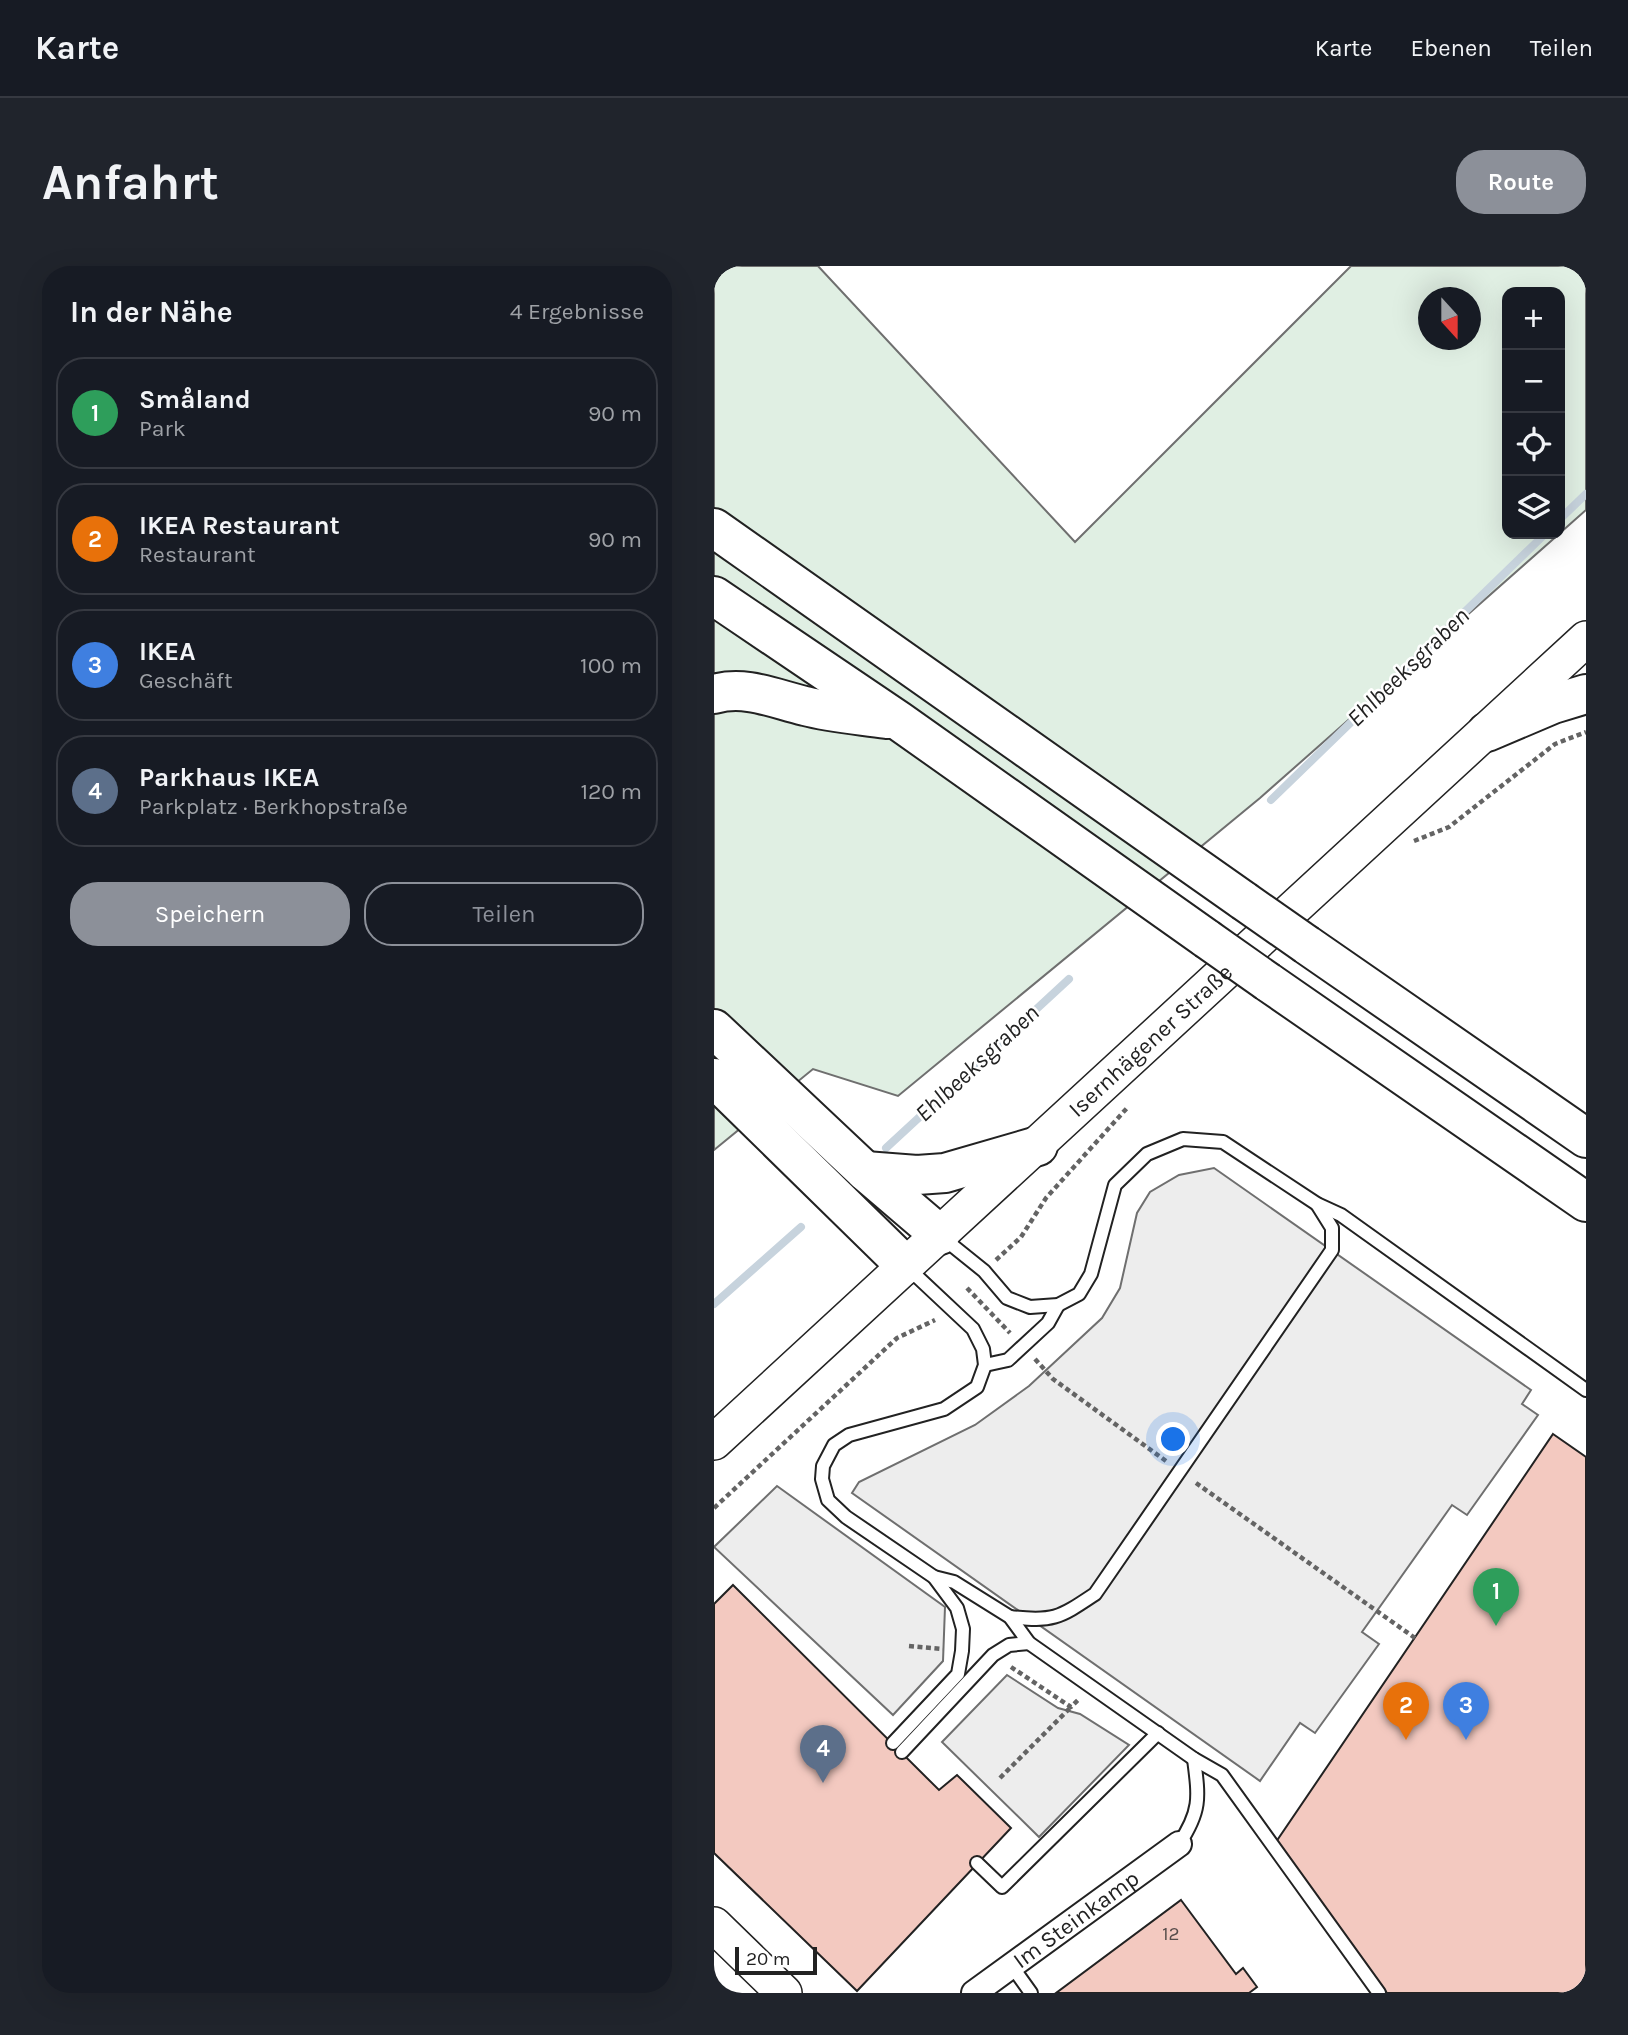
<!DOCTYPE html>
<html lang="de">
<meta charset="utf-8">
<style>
body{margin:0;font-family:Karla,sans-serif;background:#20242c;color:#f1f3f6}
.controls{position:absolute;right:21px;top:21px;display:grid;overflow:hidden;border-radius:14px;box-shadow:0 7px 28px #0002}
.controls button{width:63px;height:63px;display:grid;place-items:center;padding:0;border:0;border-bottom:2px solid #363941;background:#171b24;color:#f1f3f6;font:35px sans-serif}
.compass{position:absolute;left:704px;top:21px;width:63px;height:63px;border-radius:50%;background:#171b24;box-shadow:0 7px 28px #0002;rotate:159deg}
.scale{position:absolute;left:21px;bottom:18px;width:82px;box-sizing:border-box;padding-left:7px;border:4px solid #222;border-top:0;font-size:19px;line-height:24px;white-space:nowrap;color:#222;-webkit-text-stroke:5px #fff;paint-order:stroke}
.you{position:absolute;left:460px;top:1174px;width:24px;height:24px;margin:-18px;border:5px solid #fff;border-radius:50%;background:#1a73e8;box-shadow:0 0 0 10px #1a73e833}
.badge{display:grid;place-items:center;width:46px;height:46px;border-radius:50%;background:#8c9099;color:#fff;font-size:23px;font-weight:700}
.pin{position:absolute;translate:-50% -58px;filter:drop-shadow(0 2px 4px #0008)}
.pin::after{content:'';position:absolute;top:37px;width:24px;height:21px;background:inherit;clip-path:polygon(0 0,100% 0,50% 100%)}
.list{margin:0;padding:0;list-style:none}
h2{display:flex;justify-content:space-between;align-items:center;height:91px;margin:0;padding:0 28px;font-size:30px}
h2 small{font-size:23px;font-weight:400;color:#9ea1a6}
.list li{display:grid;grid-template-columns:46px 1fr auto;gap:21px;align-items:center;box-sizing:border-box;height:112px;margin:0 14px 14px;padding:0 14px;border:2px solid #363941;border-radius:28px}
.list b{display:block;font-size:26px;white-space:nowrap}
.list p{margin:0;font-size:23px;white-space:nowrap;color:#9ea1a6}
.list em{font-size:23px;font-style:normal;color:#9ea1a6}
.actions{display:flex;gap:14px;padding:21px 28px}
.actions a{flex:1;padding:16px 0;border:2px solid #8c9099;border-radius:28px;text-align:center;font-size:24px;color:#8c9099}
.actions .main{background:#8c9099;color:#fff}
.icon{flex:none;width:38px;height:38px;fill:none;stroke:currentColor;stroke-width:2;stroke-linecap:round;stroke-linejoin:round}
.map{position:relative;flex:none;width:872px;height:1727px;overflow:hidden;border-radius:28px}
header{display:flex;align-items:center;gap:42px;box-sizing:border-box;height:98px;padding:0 35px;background:#171b24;border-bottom:2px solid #363941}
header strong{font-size:33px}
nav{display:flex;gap:38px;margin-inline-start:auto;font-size:24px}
.intro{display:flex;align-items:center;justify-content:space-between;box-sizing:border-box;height:168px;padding:0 42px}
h1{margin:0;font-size:49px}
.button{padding:18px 32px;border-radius:28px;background:#8c9099;color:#fff;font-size:24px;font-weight:700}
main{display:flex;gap:42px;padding:0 42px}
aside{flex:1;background:#171b24;border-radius:28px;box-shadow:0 7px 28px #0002}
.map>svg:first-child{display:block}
</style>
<header>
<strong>Karte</strong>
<nav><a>Karte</a><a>Ebenen</a><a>Teilen</a></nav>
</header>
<div class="intro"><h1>Anfahrt</h1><a class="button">Route</a></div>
<main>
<aside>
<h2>In der Nähe<small>4 Ergebnisse</small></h2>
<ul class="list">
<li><span class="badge" style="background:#2e9e5b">1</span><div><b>Småland</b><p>Park</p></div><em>90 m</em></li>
<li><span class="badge" style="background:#e8710a">2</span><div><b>IKEA Restaurant</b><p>Restaurant</p></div><em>90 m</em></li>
<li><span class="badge" style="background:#3f7fe0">3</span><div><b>IKEA</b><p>Geschäft</p></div><em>100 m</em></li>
<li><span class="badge" style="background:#5c6f8a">4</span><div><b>Parkhaus IKEA</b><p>Parkplatz · Berkhopstraße</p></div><em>120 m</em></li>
</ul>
<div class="actions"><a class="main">Speichern</a><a>Teilen</a></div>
</aside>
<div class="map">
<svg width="872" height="1727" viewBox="0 0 872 1727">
<rect width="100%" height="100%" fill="#fff"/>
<path fill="#e0efe3" stroke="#6f6f6f" stroke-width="2" fill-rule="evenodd" d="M 0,0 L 104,0 L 361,276 L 637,0 L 872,0 L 872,244 L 846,267 L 846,26 L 793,26 L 793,268 L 845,268 L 546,532 L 184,830 L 99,803 L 0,884 ZM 715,32 L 757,32 L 757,74 L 715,74 Z"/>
<g fill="#ededed" stroke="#6f6f6f" stroke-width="2">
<path d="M 500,902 L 817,1124 L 808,1138 L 824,1149 L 753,1249 L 738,1239 L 648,1366 L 665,1378 L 601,1467 L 586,1457 L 546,1515 L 138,1227 L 145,1216 L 261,1159 L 315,1120 L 388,1052 L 406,1022 L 423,947 L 436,926 L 465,909 Z"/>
<path d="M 63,1220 L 231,1341 L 229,1395 L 179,1449 L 0,1281 Z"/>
<path d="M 293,1409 L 344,1442 L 366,1448 L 415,1479 L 325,1571 L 228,1476 Z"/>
</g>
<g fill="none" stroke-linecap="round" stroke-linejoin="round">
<g stroke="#c7d3dd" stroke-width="8">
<path d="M 846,253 L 872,228"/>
<path d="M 557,534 L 831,268"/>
<path d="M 172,882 L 355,713"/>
<path d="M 0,1038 L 87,961"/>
</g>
</g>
<g fill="#f3c9c0" stroke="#222" stroke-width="2">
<path d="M 839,1168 L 872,1191 L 872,1727 L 673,1727 L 562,1576 Z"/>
<path d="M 19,1319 L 225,1524 L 243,1509 L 297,1562 L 143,1725 L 0,1587 L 0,1338 Z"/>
<path d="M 467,1634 L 522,1708 L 529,1702 L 543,1721 L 535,1727 L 342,1727 Z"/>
</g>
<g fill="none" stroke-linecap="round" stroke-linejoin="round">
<defs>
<g id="lane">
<path d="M 229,972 L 270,1005 L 293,1032 L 316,1041 L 344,1039 L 365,1028 L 377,1008 L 401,919 L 433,888 L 469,873 L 509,876 L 603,938 L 627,949 L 872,1124"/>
<path d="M 194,1002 L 259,1063 L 269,1083 L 271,1099 L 263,1121 L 230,1143 L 135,1169 L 120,1179 L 109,1200 L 108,1213 L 114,1234 L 132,1251 L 220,1311 L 240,1316 L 296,1351 L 315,1377 L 480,1493 L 508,1509 L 665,1727"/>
<path d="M 271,1099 L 294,1094 L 334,1057 L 344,1039"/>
<path d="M 296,1351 C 340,1356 345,1352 381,1328 L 618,984 L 618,962 L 603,938"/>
<path d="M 179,1477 L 244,1408 L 248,1385 L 249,1363 L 243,1342 L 220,1311"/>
<path d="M 188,1486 L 279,1389 L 295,1379 L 315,1377"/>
<path d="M 465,1578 C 487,1545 485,1532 480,1493"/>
<path d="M 263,1597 L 288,1621 L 444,1467"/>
<path d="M 297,1699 L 317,1727"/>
</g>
<g id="street">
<path id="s1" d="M 260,1727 L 465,1578"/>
</g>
<g id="secondary">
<path id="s2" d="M 0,1176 L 872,373"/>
<path d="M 0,1659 L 70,1727"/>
</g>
<g id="highway">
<path d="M 0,262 L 530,635"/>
<path d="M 0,330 L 185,455 L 493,673"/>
<path d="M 0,428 C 32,419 61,433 91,440 C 118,447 146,449 173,453"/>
<path d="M 773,466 L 839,438 L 872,428"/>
<path d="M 593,679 L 872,872"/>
<path d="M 554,716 L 872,936"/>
<path d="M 0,763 L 151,905 L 226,969"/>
<path d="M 0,812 L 191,999"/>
<path d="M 151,905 L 203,909 L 231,907 L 324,880"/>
</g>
</defs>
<use href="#lane" stroke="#222" stroke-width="16"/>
<use href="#street" stroke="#222" stroke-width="28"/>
<use href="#secondary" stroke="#222" stroke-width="38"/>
<use href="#highway" stroke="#222" stroke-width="42"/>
<g stroke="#646464" stroke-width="4.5" stroke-dasharray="5 3.5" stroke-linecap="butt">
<path d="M 700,575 L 735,561 L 841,478 L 872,466"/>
<path d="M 282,994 L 307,971 L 332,932 L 413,842"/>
<path d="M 253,1022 L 296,1067"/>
<path d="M 321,1093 L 339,1113 L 452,1195"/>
<path d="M 482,1217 L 701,1372"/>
<path d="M 0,1242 L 183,1072 L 221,1054"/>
<path d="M 195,1380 L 229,1383"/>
<path d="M 297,1401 L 357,1441 L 364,1434"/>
<path d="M 286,1512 L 357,1441"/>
</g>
<use href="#lane" stroke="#fff" stroke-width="12"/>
<use href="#street" stroke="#fff" stroke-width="24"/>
<use href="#secondary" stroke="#fff" stroke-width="35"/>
<use href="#highway" stroke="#fff" stroke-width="38"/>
<defs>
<g id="highway-bridge">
<path d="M 530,635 L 593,679"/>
<path d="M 493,673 L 554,716"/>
</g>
</defs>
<use href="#highway-bridge" stroke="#222" stroke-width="42" stroke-linecap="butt"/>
<use href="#highway-bridge" stroke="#fff" stroke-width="38"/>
</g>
<g text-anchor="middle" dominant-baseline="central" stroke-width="5" stroke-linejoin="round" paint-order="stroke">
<g font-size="19" fill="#564c4a">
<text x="457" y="1668">12</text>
</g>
<g font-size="23" fill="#222" stroke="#fff">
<text stroke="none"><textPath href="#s2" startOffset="593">Isernhägener Straße</textPath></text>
<text stroke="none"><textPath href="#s1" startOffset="126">Im Steinkamp</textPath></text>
</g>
<g font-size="24" font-style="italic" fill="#222" stroke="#fff">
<text transform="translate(694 401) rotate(-44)">Ehlbeeksgraben</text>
<text transform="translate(263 797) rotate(-43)">Ehlbeeksgraben</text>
</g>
</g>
</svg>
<div class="controls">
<button>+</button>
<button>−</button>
<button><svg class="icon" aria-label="locate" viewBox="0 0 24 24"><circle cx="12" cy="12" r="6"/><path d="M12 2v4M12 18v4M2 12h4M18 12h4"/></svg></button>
<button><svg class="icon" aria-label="layers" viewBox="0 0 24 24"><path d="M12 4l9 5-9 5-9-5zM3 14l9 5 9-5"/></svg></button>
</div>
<svg class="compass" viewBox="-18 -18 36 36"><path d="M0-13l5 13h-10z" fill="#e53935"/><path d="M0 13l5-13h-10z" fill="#9ea1a6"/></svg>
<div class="scale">20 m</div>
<div class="you"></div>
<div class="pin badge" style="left:782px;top:1360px;background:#2e9e5b">1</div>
<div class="pin badge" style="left:692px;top:1474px;background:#e8710a">2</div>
<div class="pin badge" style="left:752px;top:1474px;background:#3f7fe0">3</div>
<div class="pin badge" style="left:109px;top:1517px;background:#5c6f8a">4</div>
</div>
</main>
